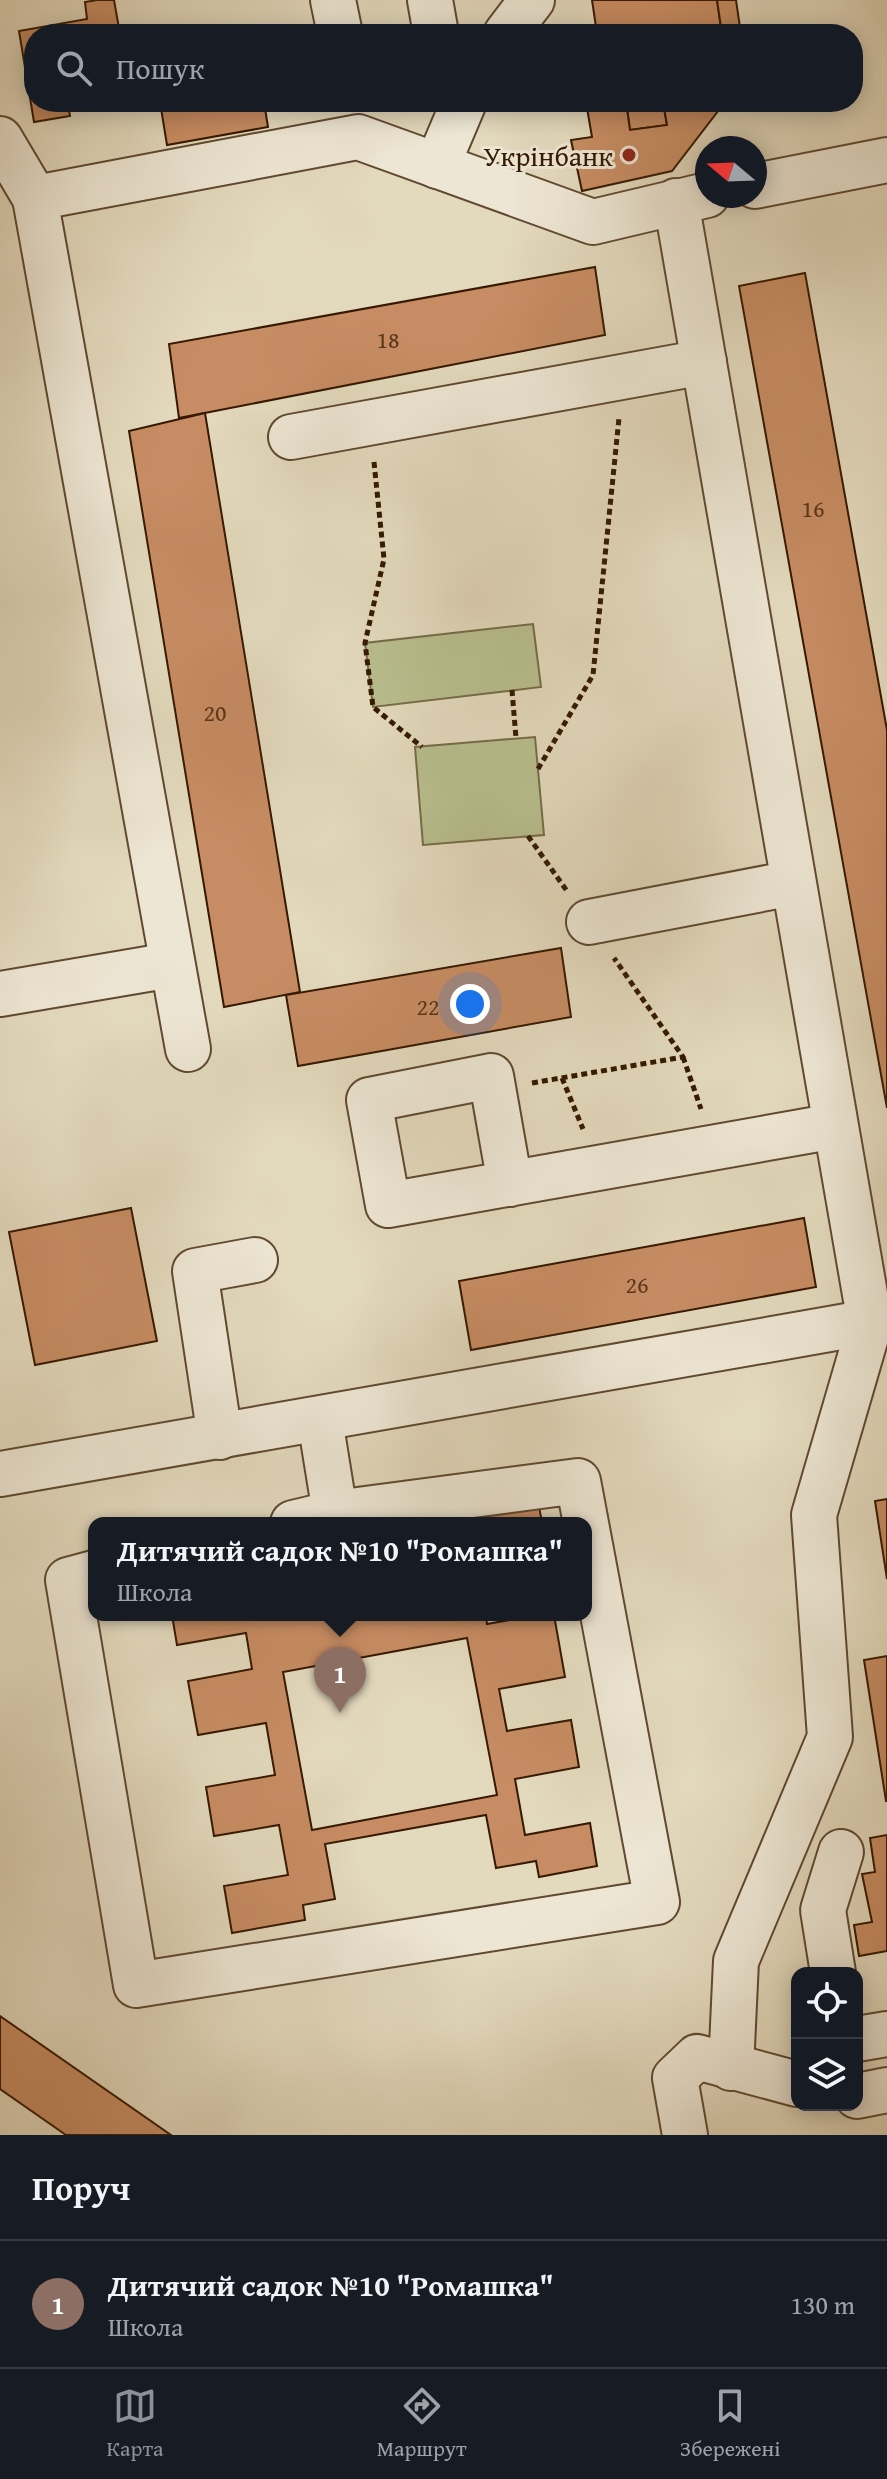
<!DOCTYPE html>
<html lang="uk">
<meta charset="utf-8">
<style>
body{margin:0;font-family:"Gentium Book Plus",serif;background:#242831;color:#f1f3f6}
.controls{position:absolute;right:24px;bottom:24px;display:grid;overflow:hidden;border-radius:16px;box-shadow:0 4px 20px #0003}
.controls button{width:72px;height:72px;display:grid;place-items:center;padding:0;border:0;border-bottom:2px solid #363941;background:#171b24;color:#f1f3f6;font:40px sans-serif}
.compass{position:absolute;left:695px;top:136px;width:72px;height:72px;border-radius:50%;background:#171b24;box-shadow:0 4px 20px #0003;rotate:289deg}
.you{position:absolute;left:470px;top:1004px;width:28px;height:28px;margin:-20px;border:6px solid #fff;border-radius:50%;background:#1a73e8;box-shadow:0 0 0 12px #1a73e833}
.badge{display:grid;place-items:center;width:52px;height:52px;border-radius:50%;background:#8c9099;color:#fff;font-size:26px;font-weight:700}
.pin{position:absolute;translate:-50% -66px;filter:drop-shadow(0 2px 4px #0008)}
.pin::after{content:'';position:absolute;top:42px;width:28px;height:24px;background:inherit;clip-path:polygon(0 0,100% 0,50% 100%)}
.popup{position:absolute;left:88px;top:1517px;width:504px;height:104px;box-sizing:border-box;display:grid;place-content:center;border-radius:16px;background:#171b24;filter:drop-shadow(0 2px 6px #0005);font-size:26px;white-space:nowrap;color:#9ea1a6}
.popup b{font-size:30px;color:#f1f3f6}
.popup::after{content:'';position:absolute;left:50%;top:100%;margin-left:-16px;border:16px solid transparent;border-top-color:#171b24}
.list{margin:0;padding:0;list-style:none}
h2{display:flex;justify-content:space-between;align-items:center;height:104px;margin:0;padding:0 32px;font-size:34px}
h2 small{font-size:26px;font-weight:400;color:#9ea1a6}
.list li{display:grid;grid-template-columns:52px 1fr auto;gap:24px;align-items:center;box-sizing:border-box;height:128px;padding:0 32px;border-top:2px solid #363941}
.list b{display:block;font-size:30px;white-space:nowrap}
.list p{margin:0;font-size:26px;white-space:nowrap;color:#9ea1a6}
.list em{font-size:26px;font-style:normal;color:#9ea1a6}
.icon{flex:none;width:44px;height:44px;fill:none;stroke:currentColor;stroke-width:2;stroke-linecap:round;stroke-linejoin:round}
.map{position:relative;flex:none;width:887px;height:2135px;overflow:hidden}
.search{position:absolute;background:#171b24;box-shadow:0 4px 20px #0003;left:24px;right:24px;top:24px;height:88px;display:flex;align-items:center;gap:20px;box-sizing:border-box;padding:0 28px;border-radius:32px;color:#9ea1a6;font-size:30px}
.sheet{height:232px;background:#171b24}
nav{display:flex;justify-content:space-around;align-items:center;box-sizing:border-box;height:112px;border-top:2px solid #363941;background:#171b24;font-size:22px;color:#9ea1a6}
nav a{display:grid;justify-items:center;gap:4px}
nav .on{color:#8c9099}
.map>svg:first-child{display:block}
</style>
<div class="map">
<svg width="887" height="2135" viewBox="0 0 887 2135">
<rect width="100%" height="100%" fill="#e3d9bd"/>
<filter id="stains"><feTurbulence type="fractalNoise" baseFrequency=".0025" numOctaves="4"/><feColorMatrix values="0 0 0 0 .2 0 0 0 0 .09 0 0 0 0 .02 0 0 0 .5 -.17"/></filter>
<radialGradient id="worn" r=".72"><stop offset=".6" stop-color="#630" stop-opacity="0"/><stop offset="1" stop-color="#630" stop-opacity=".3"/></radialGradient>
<g fill="#b8be8e" stroke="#766c48" stroke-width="2">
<path d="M 533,624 L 541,687 L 373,707 L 365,643 Z"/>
<path d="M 535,737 L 544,835 L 423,845 L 415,747 Z"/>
</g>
<g fill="#c78c63" stroke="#351901" stroke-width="2" fill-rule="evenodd">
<path d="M 97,0 L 114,0 L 120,34 L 34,34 L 34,102 L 85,102 L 68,105 L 70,116 L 34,122 L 19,31 L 87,19 L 85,2 Z"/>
<path d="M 592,0 L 717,0 L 722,34 L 597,34 Z"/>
<path d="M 717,0 L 736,0 L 741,34 L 722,34 Z"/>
<path d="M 251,26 L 252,34 L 221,34 L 221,32 Z"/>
<path d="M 160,102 L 264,102 L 268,127 L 167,145 Z"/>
<path d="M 568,102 L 663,102 L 667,125 L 630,130 L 626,102 L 569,110 Z"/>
<path d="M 626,102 L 630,130 L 667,125 L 663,102 L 725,102 L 672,171 L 582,191 L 571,140 L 592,137 L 587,108 Z"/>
<path d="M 595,267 L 605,335 L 179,418 L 169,344 Z"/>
<path d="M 805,273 L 887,730 L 887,1108 L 739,286 Z"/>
<path d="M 205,413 L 300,992 L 224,1007 L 129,431 Z"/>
<path d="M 561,948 L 571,1017 L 298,1066 L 286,995 Z"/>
<path d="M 131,1208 L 157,1341 L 35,1365 L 9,1232 Z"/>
<path d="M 804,1218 L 816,1287 L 471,1350 L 459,1281 Z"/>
<path d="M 887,1499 L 887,1579 L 875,1501 Z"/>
<path d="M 539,1506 L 542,1523 L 456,1521 Z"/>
<path d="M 172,1615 L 486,1615 L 487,1624 L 537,1615 L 554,1615 L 565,1677 L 499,1689 L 507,1731 L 571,1720 L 579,1767 L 515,1779 L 525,1835 L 590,1823 L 597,1866 L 539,1877 L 536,1861 L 496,1868 L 486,1815 L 325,1844 L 335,1899 L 303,1905 L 305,1920 L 232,1933 L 224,1886 L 288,1875 L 279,1825 L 214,1836 L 206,1787 L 275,1775 L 266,1723 L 198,1735 L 188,1681 L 252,1669 L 246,1633 L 177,1645 ZM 467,1638 L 497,1795 L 312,1830 L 283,1672 Z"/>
<path d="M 887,1656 L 887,1801 L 886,1801 L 864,1660 Z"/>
<path d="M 887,1835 L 887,1951 L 859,1956 L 854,1925 L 872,1922 L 862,1874 L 875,1872 L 870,1838 Z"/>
<path d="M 0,2016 L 171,2135 L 66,2135 L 0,2089 Z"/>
</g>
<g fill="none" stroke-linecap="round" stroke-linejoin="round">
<defs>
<g id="minor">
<path d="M 333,0 L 340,34"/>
<path d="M 430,0 L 436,34"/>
<path d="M 506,34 L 532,0"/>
<path d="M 0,139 L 35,198 L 358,137 L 593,222 L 707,195"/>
<path d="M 437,166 L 464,102"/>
<path d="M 755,186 L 887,160"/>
<path d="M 35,198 L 188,1049"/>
<path d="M 676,201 L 870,1323 L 814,1515 L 830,1737 L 736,1961 L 731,2068"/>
<path d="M 291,437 L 704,362"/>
<path d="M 589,922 L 793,883"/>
<path d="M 0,994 L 171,965"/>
<path d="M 510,1184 L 491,1076 L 369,1100 L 388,1205 L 835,1126"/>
<path d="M 220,1437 L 195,1271 L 255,1260"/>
<path d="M 0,1474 L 887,1319"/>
<path d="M 293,1523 L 335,1513 L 320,1420"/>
<path d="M 94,1573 L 68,1580 L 136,1985 L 657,1902 L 578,1481 L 335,1513"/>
<path d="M 833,1973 L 823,1910 L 841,1852"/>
<path d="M 857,2039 L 887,2034"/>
<path d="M 857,2096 L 887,2090"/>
<path d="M 685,2135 L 675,2078 L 697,2057 L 797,2084"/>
</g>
</defs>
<use href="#minor" stroke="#604930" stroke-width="48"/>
<g stroke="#351901" stroke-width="5" stroke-dasharray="6 4" stroke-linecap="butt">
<path d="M 374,462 L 384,559 L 365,643 L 373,707 L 422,747"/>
<path d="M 512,690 L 516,738"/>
<path d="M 538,769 L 593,675 L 619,418"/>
<path d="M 528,836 L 567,891"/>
<path d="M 683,1057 L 701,1109"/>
<path d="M 562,1078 L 583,1129"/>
<path d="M 532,1083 L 683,1057 L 614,958"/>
</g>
<use href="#minor" stroke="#ede6d4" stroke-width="44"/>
</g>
<circle fill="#8f2418" stroke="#ede6d4" stroke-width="3" cx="629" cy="155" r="8"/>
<g text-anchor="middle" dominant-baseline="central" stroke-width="6" stroke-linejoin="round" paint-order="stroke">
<g font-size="24" fill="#5a361a">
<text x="388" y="339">18</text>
<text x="813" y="508">16</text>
<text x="215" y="712">20</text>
<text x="428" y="1006">22</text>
<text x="637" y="1284">26</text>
</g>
<g font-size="28" fill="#351901" stroke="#ede6d4" text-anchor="end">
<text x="613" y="155">Укрінбанк</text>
</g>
</g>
<rect width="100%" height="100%" filter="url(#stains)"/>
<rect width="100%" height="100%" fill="url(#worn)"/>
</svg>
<div class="controls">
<button><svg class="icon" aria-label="locate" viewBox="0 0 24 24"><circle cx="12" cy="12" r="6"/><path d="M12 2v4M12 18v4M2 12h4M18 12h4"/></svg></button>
<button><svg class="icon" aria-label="layers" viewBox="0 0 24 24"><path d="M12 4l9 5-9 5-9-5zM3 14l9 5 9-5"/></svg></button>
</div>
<svg class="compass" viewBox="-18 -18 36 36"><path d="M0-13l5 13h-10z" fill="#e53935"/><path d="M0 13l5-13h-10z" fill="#9ea1a6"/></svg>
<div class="you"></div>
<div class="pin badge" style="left:340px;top:1713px;background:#8d6e63">1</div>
<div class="popup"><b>Дитячий садок №10 &quot;Ромашка&quot;</b>Школа</div>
<div class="search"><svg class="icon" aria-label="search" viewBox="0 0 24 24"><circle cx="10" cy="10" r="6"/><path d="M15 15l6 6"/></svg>Пошук</div>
</div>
<section class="sheet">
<h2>Поруч<small></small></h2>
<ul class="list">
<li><span class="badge" style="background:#8d6e63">1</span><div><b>Дитячий садок №10 &quot;Ромашка&quot;</b><p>Школа</p></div><em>130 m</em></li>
</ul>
</section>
<nav>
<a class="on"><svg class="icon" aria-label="map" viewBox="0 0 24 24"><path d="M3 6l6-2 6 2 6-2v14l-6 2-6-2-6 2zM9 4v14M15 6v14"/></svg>Карта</a>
<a><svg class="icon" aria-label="directions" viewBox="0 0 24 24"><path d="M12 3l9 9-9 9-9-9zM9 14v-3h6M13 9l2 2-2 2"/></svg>Маршрут</a>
<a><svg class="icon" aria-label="saved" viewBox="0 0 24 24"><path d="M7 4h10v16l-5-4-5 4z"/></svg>Збережені</a>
</nav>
